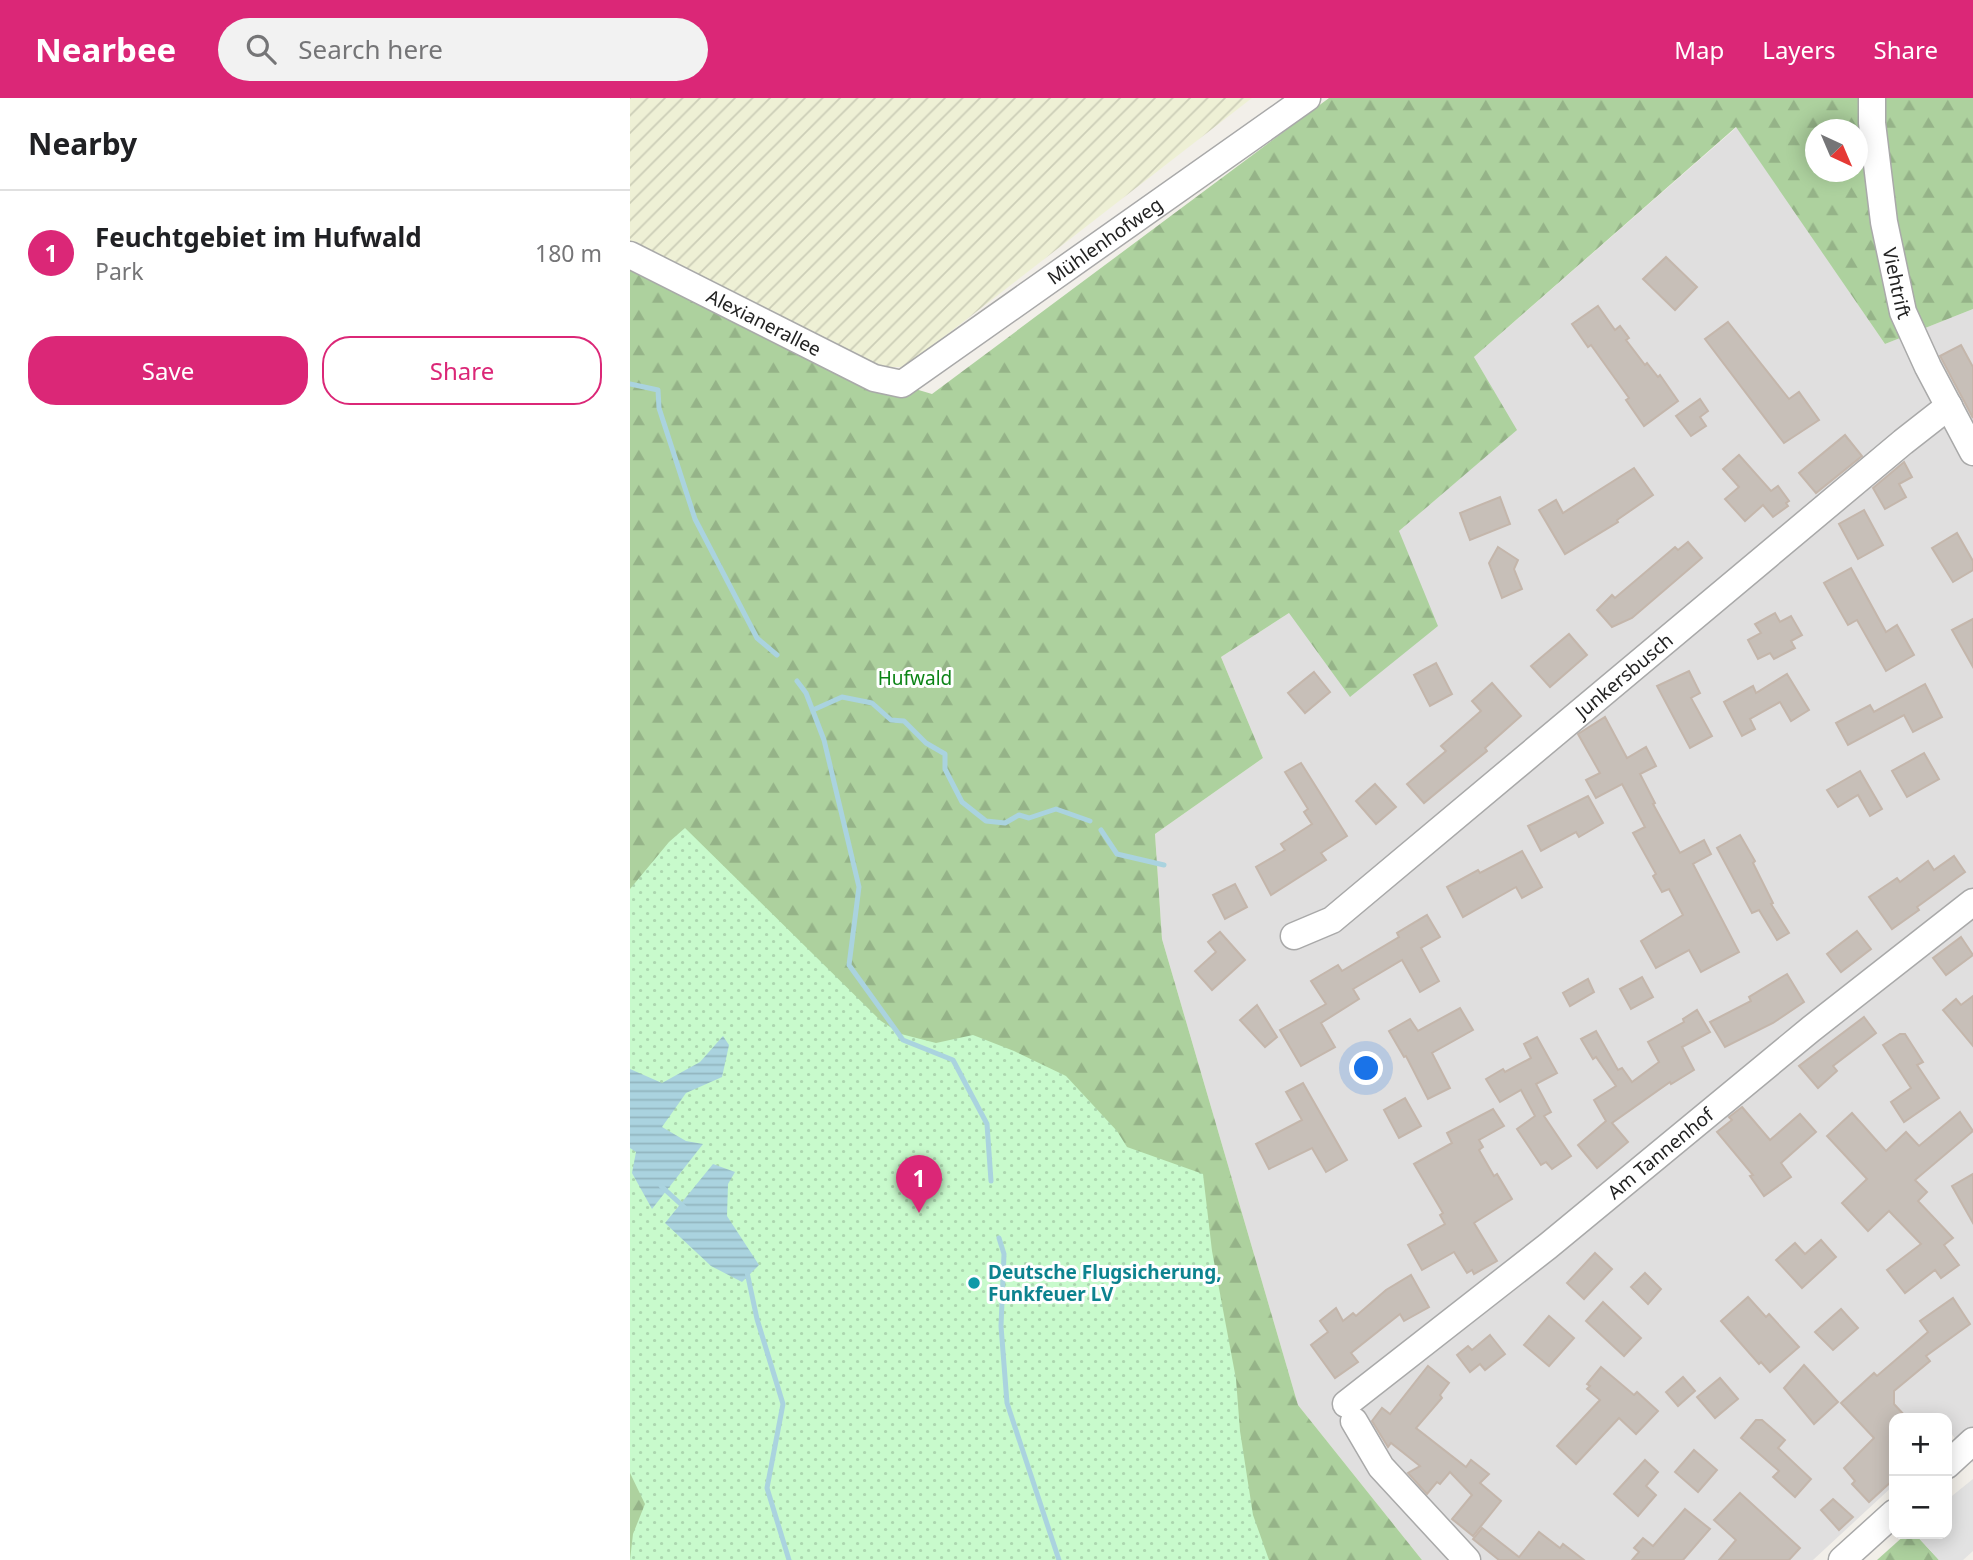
<!DOCTYPE html>
<meta charset="utf-8">
<style>
body{margin:0;font-family:"Noto Sans",sans-serif;background:#f2f2f2;color:#202124}
.controls{position:absolute;right:21px;bottom:21px;display:grid;overflow:hidden;border-radius:14px;box-shadow:0 4px 18px #0003}
.controls button{width:63px;height:63px;display:grid;place-items:center;padding:0;border:0;border-bottom:2px solid #e0e0e0;background:#fff;color:#202124;font:35px sans-serif}
.compass{position:absolute;left:1175px;top:21px;width:63px;height:63px;border-radius:50%;background:#fff;box-shadow:0 4px 18px #0003;rotate:136deg}
.you{position:absolute;left:737px;top:971px;width:24px;height:24px;margin:-18px;border:5px solid #fff;border-radius:50%;background:#1a73e8;box-shadow:0 0 0 10px #1a73e833}
.badge{display:grid;place-items:center;width:46px;height:46px;border-radius:50%;background:#db2777;color:#fff;font-size:23px;font-weight:700}
.pin{position:absolute;translate:-50% -58px;filter:drop-shadow(0 2px 4px #0008)}
.pin::after{content:'';position:absolute;top:37px;width:24px;height:21px;background:inherit;clip-path:polygon(0 0,100% 0,50% 100%)}
.list{margin:0;padding:0;list-style:none}
h2{display:flex;justify-content:space-between;align-items:center;height:91px;margin:0;padding:0 28px;font-size:30px}
h2 small{font-size:23px;font-weight:400;color:#757577}
.list li{display:grid;grid-template-columns:46px 1fr auto;gap:21px;align-items:center;box-sizing:border-box;height:126px;padding:0 28px;border-top:2px solid #e0e0e0}
.list b{display:block;font-size:26px;white-space:nowrap}
.list p{margin:0;font-size:23px;white-space:nowrap;color:#757577}
.list em{font-size:23px;font-style:normal;color:#757577}
.actions{display:flex;gap:14px;padding:21px 28px}
.actions a{flex:1;padding:16px 0;border:2px solid #db2777;border-radius:28px;text-align:center;font-size:24px;color:#db2777}
.actions .main{background:#db2777;color:#fff}
.icon{flex:none;width:38px;height:38px;fill:none;stroke:currentColor;stroke-width:2;stroke-linecap:round;stroke-linejoin:round}
.map{position:relative;flex:none;width:1343px;height:1462px;overflow:hidden}
header{display:flex;align-items:center;gap:42px;box-sizing:border-box;height:98px;padding:0 35px;background:#db2777;color:#fff}
header strong{font-size:33px}
nav{display:flex;gap:38px;margin-inline-start:auto;font-size:24px}
.search{width:490px;height:63px;background:#f2f2f2;display:flex;align-items:center;gap:18px;box-sizing:border-box;padding:0 24px;border-radius:38px;color:#757577;font-size:26px}
main{display:flex}
aside{flex:1;background:#fff}
.map>svg:first-child{display:block}
</style>
<header>
<strong>Nearbee</strong>
<div class="search"><svg class="icon" aria-label="search" viewBox="0 0 24 24"><circle cx="10" cy="10" r="6"/><path d="M15 15l6 6"/></svg>Search here</div>
<nav><a>Map</a><a>Layers</a><a>Share</a></nav>
</header>
<main>
<aside>
<h2>Nearby<small></small></h2>
<ul class="list">
<li><span class="badge">1</span><div><b>Feuchtgebiet im Hufwald</b><p>Park</p></div><em>180 m</em></li>
</ul>
<div class="actions"><a class="main">Save</a><a>Share</a></div>
</aside>
<div class="map">
<svg width="1343" height="1462" viewBox="0 0 1343 1462">
<defs>
<pattern id="farmland-furrows" width="10" height="10" patternUnits="userSpaceOnUse" patternTransform="scale(1.75)"><rect width="10" height="10" fill="#eef0d5"/><path d="M-1 1l2-2M0 10L10 0M9 11l2-2" fill="none" stroke="#ccceb7"/></pattern>
<pattern id="forest-firs" width="22" height="20" patternUnits="userSpaceOnUse" patternTransform="scale(1.75)"><rect width="22" height="20" fill="#add19e"/><path d="M5 1l3.5 6h-7zM16 11l3.5 6h-7z" fill="#95b388"/></pattern>
<pattern id="park-dots" width="8" height="8" patternUnits="userSpaceOnUse" patternTransform="scale(1.75)"><rect width="8" height="8" fill="#c8facc"/><path d="M2 2h.1M6 6h.1" fill="none" stroke="#acd6af" stroke-width="1.8" stroke-linecap="round"/></pattern>
<pattern id="water-rules" width="6" height="5" patternUnits="userSpaceOnUse" patternTransform="scale(1.75)"><rect width="6" height="5" fill="#aad3df"/><path d="M0 2.5h6" fill="none" stroke="#92b5bf"/></pattern>
</defs>
<rect width="100%" height="100%" fill="#f2efe9"/>
<path fill="#e0dfdf" d="M 1107,29 L 1255,246 L 1343,211 L 1343,1365 L 1321,1335 L 1317,1339 L 1317,1320 L 1264,1320 L 1264,1387 L 1183,1462 L 792,1462 L 668,1307 L 532,841 L 525,736 L 633,660 L 591,559 L 659,515 L 769,433 L 886,332 L 844,259 Z"/>
<path fill="url(#farmland-furrows)" d="M 0,0 L 622,0 L 275,269 L 240,269 L 0,148 Z"/>
<g fill="url(#forest-firs)" fill-rule="evenodd">
<path d="M 699,0 L 1343,0 L 1343,211 L 1255,246 L 1106,29 L 844,259 L 887,332 L 769,433 L 808,528 L 720,599 L 659,515 L 591,559 L 633,660 L 525,736 L 532,841 L 668,1307 L 792,1462 L 0,1462 L 0,164 L 235,276 L 302,296 ZM 1185,32 L 1227,32 L 1227,74 L 1185,74 Z"/>
<path d="M 1276,1436 L 1285,1436 L 1309,1462 L 1247,1462 Z"/>
</g>
<path fill="url(#park-dots)" d="M 55,730 L 251,923 L 271,936 L 306,945 L 343,937 L 384,953 L 436,978 L 487,1033 L 497,1049 L 573,1076 L 582,1153 L 606,1281 L 610,1333 L 623,1417 L 639,1462 L 0,1462 L 3,1436 L 15,1406 L 0,1375 L 0,791 L 39,744 Z"/>
<path fill="#e2e2e2" d="M 1343,1381 L 1343,1453 L 1333,1462 L 1309,1462 L 1285,1436 L 1317,1436 L 1317,1402 Z"/>
<g fill="url(#water-rules)">
<path d="M 93,938 L 99,947 L 92,979 L 56,995 L 32,1029 L 56,1043 L 73,1046 L 22,1111 L 2,1075 L 6,1054 L 0,1050 L 0,971 L 32,985 L 70,964 Z"/>
<path d="M 83,1066 L 105,1074 L 98,1086 L 97,1118 L 129,1167 L 112,1184 L 81,1168 L 35,1125 Z"/>
</g>
<g fill="none" stroke-linecap="round" stroke-linejoin="round">
<g stroke="#aad3df" stroke-width="5">
<path d="M 0,286 L 28,292 L 29,310 L 65,421 L 127,540 L 147,557"/>
<path d="M 167,583 L 176,595 L 194,642 L 229,789 L 219,867 L 273,942 L 323,962 L 357,1026 L 361,1083"/>
<path d="M 183,612 L 212,599 L 242,605 L 261,622 L 274,623 L 296,645 L 315,656 L 315,671 L 332,704 L 356,723 L 375,725 L 389,717 L 399,720 L 426,711 L 460,723"/>
<path d="M 471,732 L 487,756 L 534,767"/>
<path d="M 31,1088 L 55,1110"/>
<path d="M 369,1140 L 374,1156 L 371,1228 L 377,1305 L 429,1462"/>
<path d="M 117,1174 L 127,1221 L 153,1306 L 137,1390 L 159,1462"/>
</g>
</g>
<g fill="#c7bfb8" stroke="#c4b6ab" stroke-width="2">
<path d="M 1036,159 L 1067,189 L 1045,212 L 1013,181 Z"/>
<path d="M 968,208 L 985,232 L 990,228 L 999,240 L 996,242 L 1015,267 L 1017,265 L 1028,279 L 1030,277 L 1048,303 L 1014,328 L 996,302 L 999,300 L 989,286 L 961,247 L 958,249 L 942,226 Z"/>
<path d="M 1098,224 L 1159,301 L 1169,294 L 1189,322 L 1154,345 L 1075,241 Z"/>
<path d="M 1331,247 L 1343,269 L 1343,320 L 1310,258 Z"/>
<path d="M 1070,301 L 1078,313 L 1070,319 L 1076,328 L 1061,338 L 1046,318 Z"/>
<path d="M 1215,337 L 1232,358 L 1186,395 L 1169,375 Z"/>
<path d="M 1109,357 L 1141,393 L 1148,388 L 1159,403 L 1156,405 L 1158,408 L 1143,419 L 1133,407 L 1115,423 L 1095,401 L 1109,389 L 1093,371 Z"/>
<path d="M 1274,364 L 1282,379 L 1269,386 L 1276,399 L 1255,411 L 1243,390 Z"/>
<path d="M 1004,370 L 1023,397 L 987,422 L 988,424 L 935,456 L 909,412 L 926,402 L 933,415 Z"/>
<path d="M 870,399 L 880,426 L 840,442 L 830,415 Z"/>
<path d="M 1234,412 L 1253,447 L 1228,461 L 1209,426 Z"/>
<path d="M 1327,435 L 1343,463 L 1343,472 L 1323,484 L 1302,450 Z"/>
<path d="M 1058,444 L 1072,460 L 1002,520 L 982,529 L 967,512 L 982,497 L 985,500 L 1045,449 L 1048,452 Z"/>
<path d="M 868,449 L 888,462 L 884,471 L 892,491 L 872,500 L 859,465 Z"/>
<path d="M 1221,470 L 1256,534 L 1267,527 L 1284,557 L 1256,573 L 1227,522 L 1218,527 L 1194,485 Z"/>
<path d="M 1145,515 L 1150,524 L 1161,518 L 1172,537 L 1161,543 L 1165,550 L 1144,561 L 1140,555 L 1128,561 L 1118,542 L 1131,535 L 1125,526 Z"/>
<path d="M 1343,521 L 1343,569 L 1322,532 Z"/>
<path d="M 939,536 L 957,557 L 920,589 L 901,568 Z"/>
<path d="M 806,565 L 822,596 L 800,608 L 784,577 Z"/>
<path d="M 1059,573 L 1070,595 L 1061,600 L 1082,638 L 1060,650 L 1027,588 Z"/>
<path d="M 684,574 L 700,594 L 675,615 L 658,595 Z"/>
<path d="M 1157,576 L 1179,612 L 1161,623 L 1150,604 L 1120,621 L 1125,631 L 1112,638 L 1094,604 L 1123,588 L 1126,595 Z"/>
<path d="M 862,585 L 891,618 L 855,650 L 857,653 L 794,705 L 777,686 L 816,653 L 811,648 L 851,613 L 842,603 Z"/>
<path d="M 1295,586 L 1312,619 L 1283,634 L 1274,617 L 1218,647 L 1206,625 L 1240,607 L 1244,614 Z"/>
<path d="M 975,619 L 997,660 L 1016,649 L 1026,668 L 1010,676 L 1025,705 L 1023,706 L 1050,755 L 1074,742 L 1081,756 L 1063,766 L 1109,854 L 1071,874 L 1059,852 L 1026,870 L 1011,843 L 1053,817 L 1039,791 L 1032,794 L 1023,778 L 1026,776 L 1003,735 L 1015,729 L 992,686 L 966,700 L 956,682 L 970,675 L 948,636 Z"/>
<path d="M 1294,655 L 1309,681 L 1277,699 L 1262,673 Z"/>
<path d="M 671,665 L 717,738 L 691,755 L 696,762 L 641,797 L 626,769 L 655,752 L 651,746 L 682,726 L 674,714 L 678,711 L 655,674 Z"/>
<path d="M 1230,673 L 1252,711 L 1240,718 L 1228,697 L 1208,709 L 1197,692 Z"/>
<path d="M 745,686 L 766,709 L 746,726 L 726,703 Z"/>
<path d="M 958,698 L 973,725 L 949,739 L 946,734 L 911,753 L 898,728 Z"/>
<path d="M 1110,737 L 1125,763 L 1123,765 L 1143,805 L 1141,806 L 1159,835 L 1147,842 L 1129,812 L 1122,815 L 1087,750 Z"/>
<path d="M 892,753 L 912,789 L 892,800 L 886,789 L 833,819 L 817,789 L 848,772 L 850,775 Z"/>
<path d="M 1324,758 L 1335,774 L 1287,809 L 1289,812 L 1262,831 L 1239,799 L 1267,780 L 1270,784 L 1298,763 L 1304,772 Z"/>
<path d="M 605,786 L 617,809 L 595,821 L 583,797 Z"/>
<path d="M 797,817 L 810,839 L 791,850 L 809,883 L 790,894 L 772,862 L 723,891 L 729,901 L 691,925 L 705,949 L 671,968 L 650,932 L 696,906 L 681,883 L 708,867 L 712,873 L 769,839 L 767,835 Z"/>
<path d="M 1227,833 L 1241,851 L 1211,874 L 1197,856 Z"/>
<path d="M 590,834 L 615,862 L 582,892 L 565,873 L 586,854 L 578,844 Z"/>
<path d="M 1331,839 L 1343,857 L 1316,877 L 1303,860 Z"/>
<path d="M 1157,876 L 1174,904 L 1143,925 L 1095,949 L 1080,924 L 1121,903 L 1119,899 Z"/>
<path d="M 1012,879 L 1023,899 L 1001,911 L 990,891 Z"/>
<path d="M 958,881 L 964,894 L 940,908 L 933,895 Z"/>
<path d="M 1343,898 L 1343,948 L 1313,912 L 1326,901 L 1331,907 Z"/>
<path d="M 627,907 L 647,939 L 635,949 L 610,922 Z"/>
<path d="M 830,910 L 843,932 L 802,955 L 820,990 L 798,1001 L 776,958 L 774,959 L 759,933 L 780,921 L 788,933 Z"/>
<path d="M 1067,912 L 1080,934 L 1052,949 L 1064,972 L 1041,986 L 1040,984 L 982,1025 L 998,1044 L 967,1070 L 948,1047 L 976,1023 L 964,1002 L 986,988 L 966,959 L 963,961 L 951,941 L 966,933 L 988,972 L 992,970 L 1002,984 L 1029,964 L 1018,944 L 1054,924 L 1053,921 Z"/>
<path d="M 1234,919 L 1246,935 L 1203,968 L 1207,973 L 1188,990 L 1169,968 Z"/>
<path d="M 1270,936 L 1275,936 L 1293,964 L 1287,967 L 1309,1000 L 1274,1024 L 1261,1004 L 1281,990 L 1253,947 Z"/>
<path d="M 907,939 L 927,975 L 906,986 L 921,1014 L 914,1018 L 941,1058 L 922,1071 L 916,1064 L 911,1067 L 887,1031 L 905,1018 L 891,992 L 870,1004 L 856,981 L 873,971 L 875,974 L 901,960 L 894,946 Z"/>
<path d="M 673,985 L 717,1062 L 696,1074 L 682,1050 L 639,1071 L 626,1046 L 672,1022 L 656,994 Z"/>
<path d="M 775,1000 L 791,1028 L 769,1040 L 754,1012 Z"/>
<path d="M 1112,1009 L 1140,1042 L 1170,1016 L 1186,1034 L 1151,1065 L 1161,1079 L 1134,1098 L 1120,1078 L 1123,1077 L 1087,1034 L 1102,1022 L 1099,1019 Z"/>
<path d="M 863,1011 L 874,1028 L 849,1042 L 853,1049 L 849,1052 L 864,1078 L 867,1076 L 882,1101 L 844,1125 L 867,1163 L 844,1176 L 842,1172 L 837,1175 L 824,1154 L 792,1172 L 778,1147 L 815,1126 L 810,1117 L 813,1115 L 784,1066 L 822,1045 L 817,1035 Z"/>
<path d="M 1330,1014 L 1343,1033 L 1285,1082 L 1297,1094 L 1288,1103 L 1323,1140 L 1314,1147 L 1329,1167 L 1311,1180 L 1305,1172 L 1275,1195 L 1257,1172 L 1291,1146 L 1259,1113 L 1238,1133 L 1212,1105 L 1237,1081 L 1197,1038 L 1222,1015 L 1256,1053 L 1276,1034 L 1289,1048 Z"/>
<path d="M 1343,1076 L 1343,1125 L 1322,1088 Z"/>
<path d="M 1191,1142 L 1206,1159 L 1172,1190 L 1146,1162 L 1165,1145 L 1175,1156 Z"/>
<path d="M 965,1155 L 982,1171 L 954,1201 L 937,1185 Z"/>
<path d="M 1015,1175 L 1031,1191 L 1018,1206 L 1001,1189 Z"/>
<path d="M 781,1177 L 799,1209 L 774,1223 L 770,1216 L 721,1255 L 728,1264 L 705,1280 L 681,1247 L 698,1234 L 690,1223 L 706,1210 L 713,1223 L 723,1215 L 726,1218 L 756,1192 Z"/>
<path d="M 1118,1199 L 1136,1219 L 1139,1216 L 1169,1249 L 1140,1274 L 1131,1264 L 1129,1266 L 1091,1223 Z"/>
<path d="M 1323,1200 L 1340,1226 L 1296,1258 L 1300,1263 L 1264,1293 L 1264,1306 L 1277,1320 L 1264,1320 L 1264,1381 L 1239,1404 L 1222,1386 L 1225,1383 L 1214,1370 L 1244,1340 L 1211,1305 L 1244,1275 L 1247,1278 L 1298,1234 L 1290,1223 Z"/>
<path d="M 973,1204 L 1011,1240 L 994,1258 L 956,1223 Z"/>
<path d="M 1211,1211 L 1228,1230 L 1203,1252 L 1185,1234 Z"/>
<path d="M 919,1218 L 944,1240 L 919,1268 L 894,1247 Z"/>
<path d="M 860,1237 L 875,1256 L 855,1272 L 850,1266 L 840,1274 L 827,1257 L 838,1248 L 842,1252 Z"/>
<path d="M 1174,1267 L 1208,1304 L 1184,1326 L 1154,1290 Z"/>
<path d="M 798,1268 L 819,1285 L 810,1297 L 812,1300 L 786,1330 L 836,1369 L 841,1362 L 859,1376 L 850,1385 L 871,1403 L 843,1438 L 822,1421 L 842,1397 L 820,1374 L 810,1386 L 807,1384 L 797,1396 L 778,1375 L 790,1368 L 761,1345 L 758,1349 L 742,1323 L 752,1310 L 760,1316 Z"/>
<path d="M 971,1269 L 1004,1297 L 1007,1294 L 1028,1313 L 1006,1336 L 989,1320 L 946,1366 L 927,1348 L 970,1302 L 957,1291 L 960,1288 L 957,1286 Z"/>
<path d="M 1053,1279 L 1065,1293 L 1048,1308 L 1036,1294 Z"/>
<path d="M 1090,1280 L 1108,1301 L 1085,1320 L 1067,1299 Z"/>
<path d="M 1126,1322 L 1132,1322 L 1155,1342 L 1148,1350 L 1181,1381 L 1165,1399 L 1143,1379 L 1149,1373 L 1111,1340 Z"/>
<path d="M 1064,1352 L 1087,1372 L 1068,1394 L 1045,1374 Z"/>
<path d="M 1015,1362 L 1028,1374 L 1016,1388 L 1026,1397 L 1008,1418 L 984,1396 Z"/>
<path d="M 1110,1395 L 1170,1450 L 1159,1462 L 1089,1462 L 1106,1442 L 1084,1422 Z"/>
<path d="M 1203,1401 L 1223,1419 L 1209,1432 L 1191,1412 Z"/>
<path d="M 1055,1411 L 1080,1431 L 1053,1462 L 1002,1462 L 1009,1454 L 1004,1450 L 1013,1440 L 1023,1448 Z"/>
<path d="M 852,1430 L 889,1459 L 909,1434 L 930,1450 L 933,1446 L 954,1462 L 869,1462 L 843,1441 Z"/>
</g>
<g fill="none" stroke-linecap="round" stroke-linejoin="round">
<defs>
<g id="minor">
<path id="s1" d="M 1242,0 L 1242,25 L 1254,124 L 1273,214 L 1298,269 L 1343,354"/>
<path id="s2" d="M 0,157 L 244,280 L 272,286 L 677,0"/>
<path id="s3" d="M 664,838 L 702,822 L 1273,344 L 1319,308"/>
<path id="s4" d="M 716,1306 L 918,1148 L 1181,931 L 1343,804"/>
<path d="M 724,1323 L 751,1369 L 837,1462"/>
<path d="M 1317,1367 L 1343,1343"/>
<path d="M 1212,1462 L 1264,1415"/>
</g>
</defs>
<use href="#minor" stroke="#a9a9a9" stroke-width="29"/>
<use href="#minor" stroke="#fff" stroke-width="26"/>
</g>
<circle fill="#0f9aa8" stroke="#fff" stroke-width="2.5" cx="344" cy="1185" r="7"/>
<g text-anchor="middle" dominant-baseline="central" stroke-width="6" stroke-linejoin="round" paint-order="stroke">
<g font-size="19" fill="#222" stroke="#fff">
<text stroke="none"><textPath href="#s2" startOffset="550">Mühlenhofweg</textPath></text>
<text stroke="none"><textPath href="#s1" startOffset="187">Viehtrift</textPath></text>
<text stroke="none"><textPath href="#s2" startOffset="150">Alexianerallee</textPath></text>
<text stroke="none"><textPath href="#s3" startOffset="422">Junkersbusch</textPath></text>
<text stroke="none"><textPath href="#s4" startOffset="402">Am Tannenhof</textPath></text>
</g>
<g font-size="19" fill="#0c8416" stroke="#fff">
<text x="285" y="580">Hufwald</text>
</g>
<g font-size="19" font-weight="bold" fill="#0d838f" stroke="#fff" text-anchor="start">
<text x="358" y="1174">Deutsche Flugsicherung,<tspan x="358" dy="22">Funkfeuer LV</tspan></text>
</g>
</g>
</svg>
<div class="controls">
<button>+</button>
<button>−</button>
</div>
<svg class="compass" viewBox="-18 -18 36 36"><path d="M0-13l5 13h-10z" fill="#e53935"/><path d="M0 13l5-13h-10z" fill="#757577"/></svg>
<div class="you"></div>
<div class="pin badge" style="left:289px;top:1115px">1</div>
</div>
</main>
